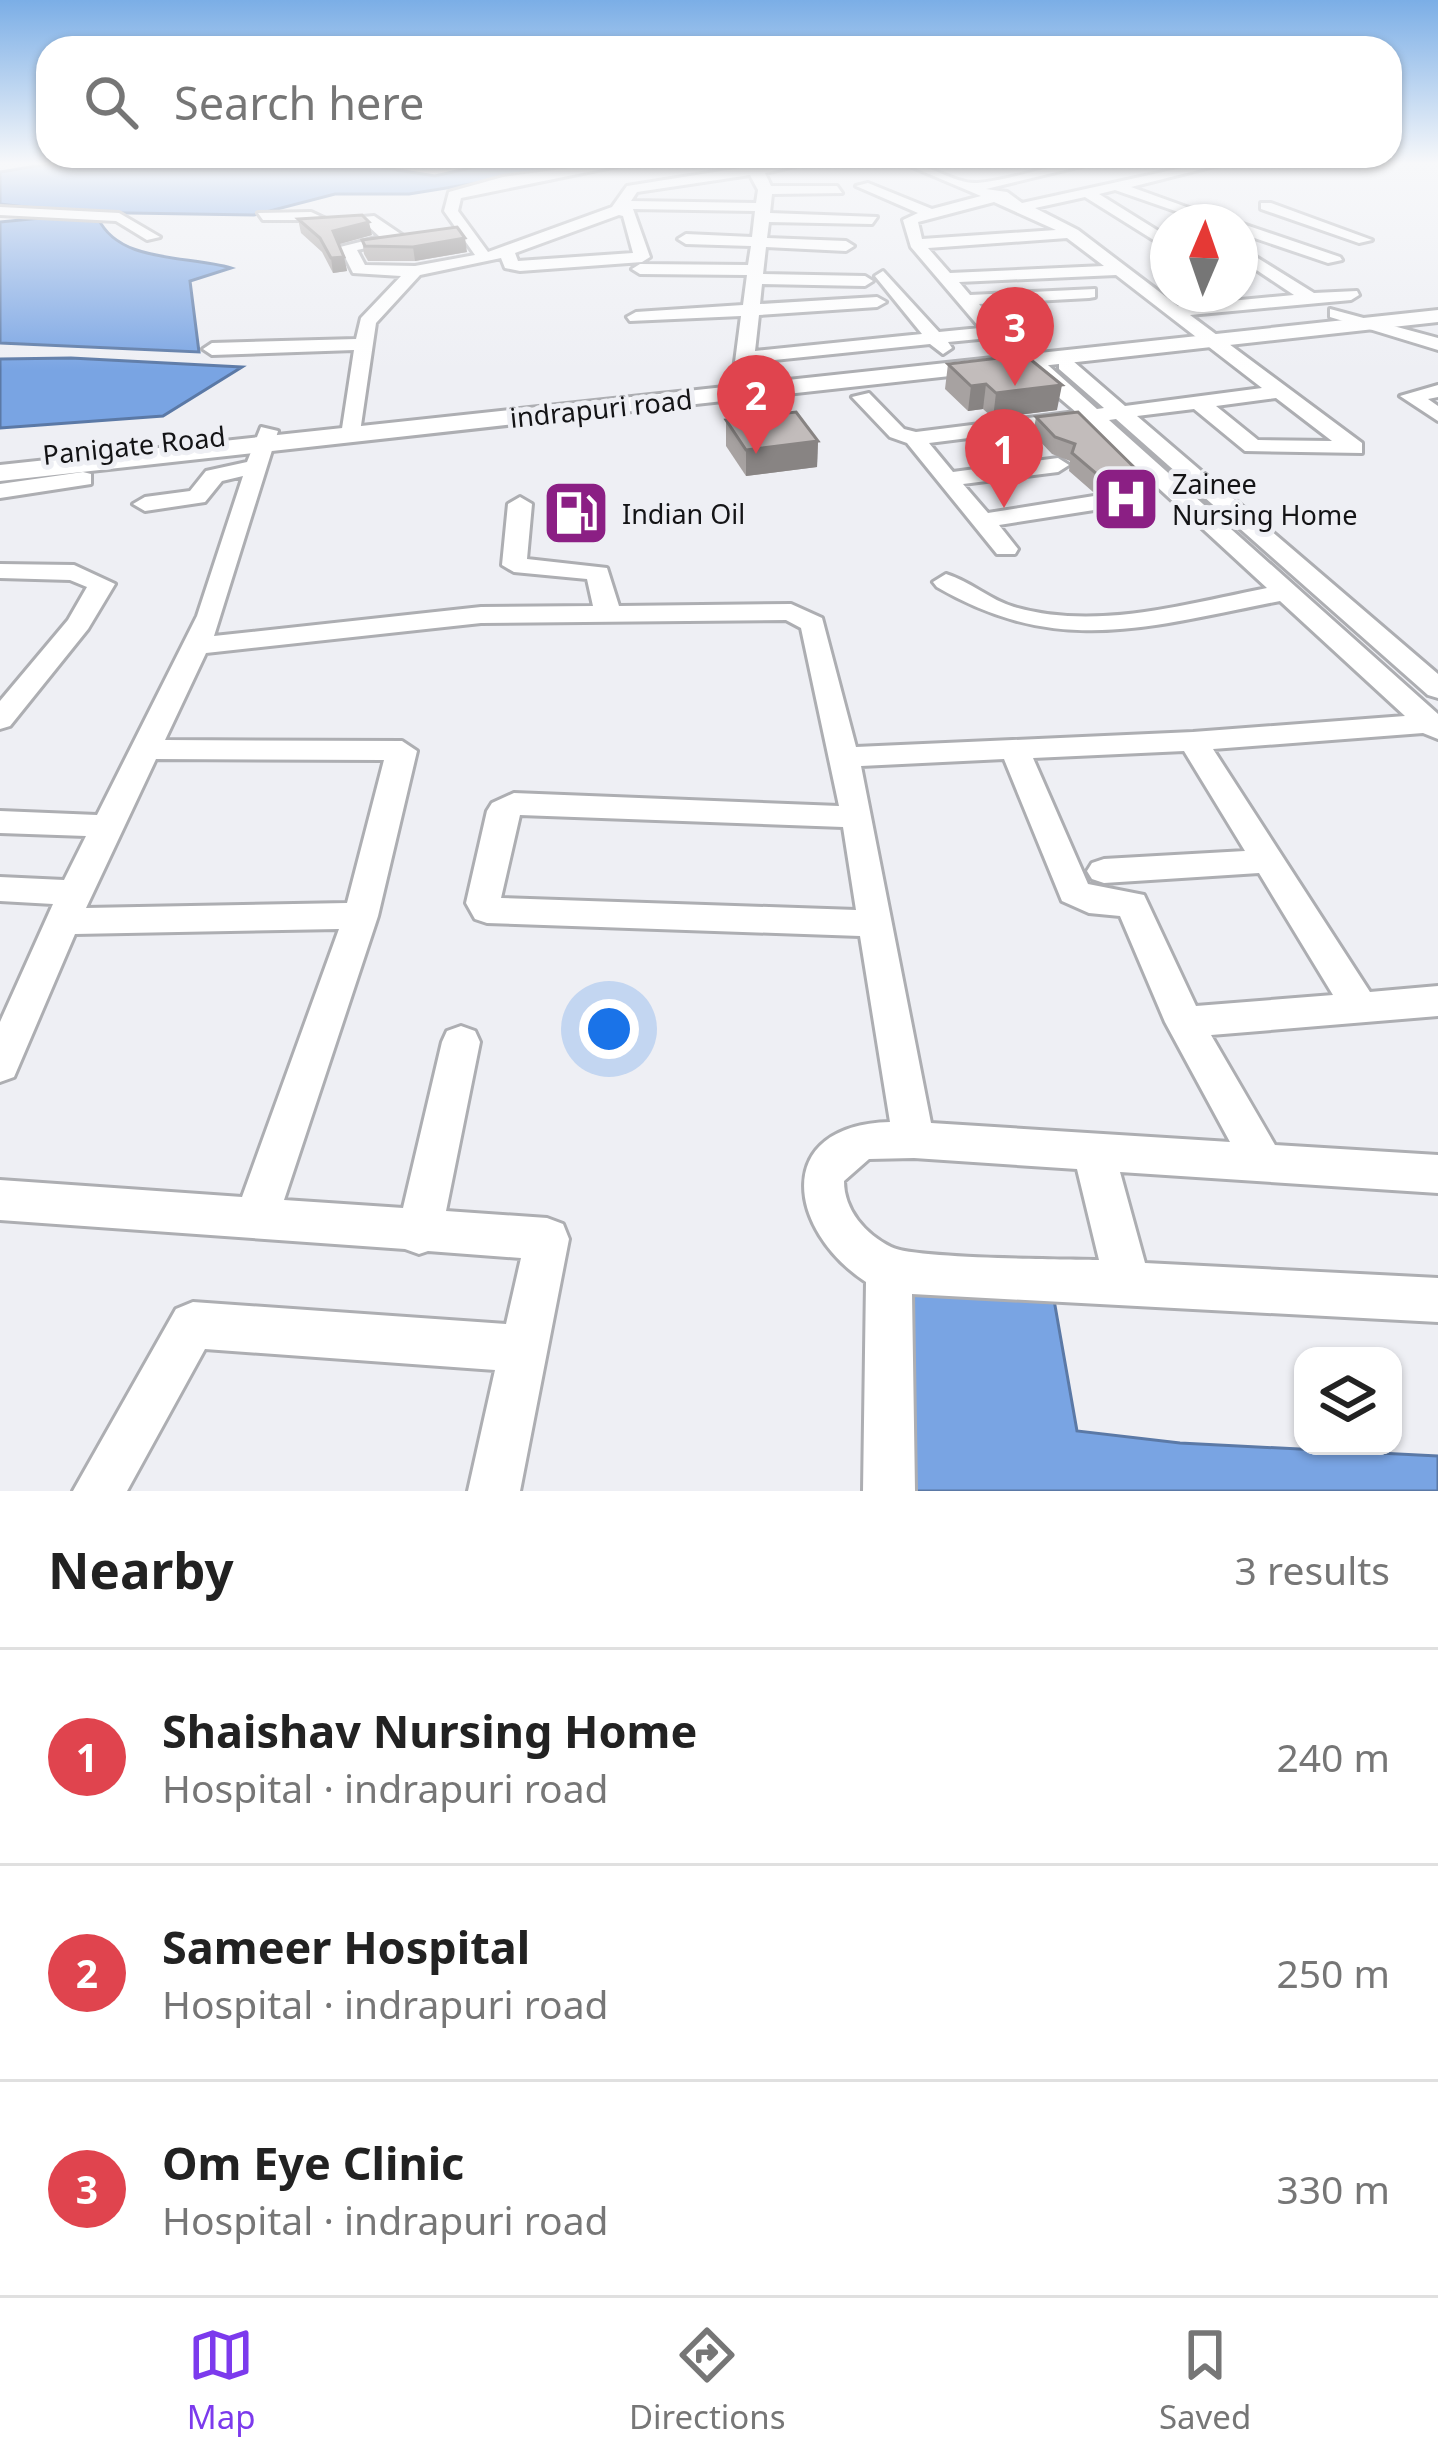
<!DOCTYPE html>
<meta charset="utf-8">
<style>
body{margin:0;font-family:"Noto Sans",sans-serif;background:#f6f6f6;color:#222}
.controls{position:absolute;right:36px;bottom:36px;display:grid;overflow:hidden;border-radius:24px;box-shadow:0 3px 9px #0004}
.controls button{width:108px;height:108px;display:grid;place-items:center;padding:0;border:0;border-bottom:3px solid #e0e0e0;background:#fff;color:#222;font:60px sans-serif}
.compass{position:absolute;left:1150px;top:204px;width:108px;height:108px;border-radius:50%;background:#fff;box-shadow:0 3px 9px #0004;rotate:2deg}
.you{position:absolute;left:609px;top:1029px;width:42px;height:42px;margin:-30px;border:9px solid #fff;border-radius:50%;background:#1a73e8;box-shadow:0 0 0 18px #1a73e833}
.badge{display:grid;place-items:center;width:78px;height:78px;border-radius:50%;background:#7c3aed;color:#fff;font-size:39px;font-weight:700}
.pin{position:absolute;translate:-50% -99px;filter:drop-shadow(0 3px 6px #0008)}
.pin::after{content:'';position:absolute;top:63px;width:42px;height:36px;background:inherit;clip-path:polygon(0 0,100% 0,50% 100%)}
.list{margin:0;padding:0;list-style:none}
h2{display:flex;justify-content:space-between;align-items:center;height:156px;margin:0;padding:0 48px;font-size:51px}
h2 small{font-size:39px;font-weight:400;color:#767676}
.list li{display:grid;grid-template-columns:78px 1fr auto;gap:36px;align-items:center;box-sizing:border-box;height:216px;padding:0 48px;border-top:3px solid #e0e0e0}
.list b{display:block;font-size:45px;white-space:nowrap}
.list p{margin:0;font-size:39px;white-space:nowrap;color:#767676}
.list em{font-size:39px;font-style:normal;color:#767676}
.icon{flex:none;width:66px;height:66px;fill:none;stroke:currentColor;stroke-width:2;stroke-linecap:round;stroke-linejoin:round}
.map{position:relative;flex:none;width:1438px;height:1491px;overflow:hidden}
.search{position:absolute;background:#fff;box-shadow:0 3px 9px #0004;left:36px;right:36px;top:36px;height:132px;display:flex;align-items:center;gap:30px;box-sizing:border-box;padding:0 42px;border-radius:36px;color:#767676;font-size:45px}
.sheet{height:804px;background:#fff}
nav{display:flex;justify-content:space-around;align-items:center;box-sizing:border-box;height:168px;border-top:3px solid #e0e0e0;background:#fff;font-size:33px;color:#767676}
nav a{display:grid;justify-items:center;gap:6px}
nav .on{color:#7c3aed}
.map>svg:first-child{display:block}
</style>
<div class="map">
<svg width="1438" height="1491" viewBox="0 0 1438 1491">
<rect width="100%" height="100%" fill="#eeeff4"/>
<g fill="#79a4e3" stroke="#5b79a6" stroke-width="3">
<path d="M 54,163 L 354,163 L 435,176 L 492,163 L 602,163 L 409,194 L 335,194 L 254,215 L 67,212 L 0,204 L 0,172 Z"/>
<path d="M 51,217 L 98,218 C 119,264 189,255 231,268 L 190,281 L 199,352 L 0,343 L 0,222 Z"/>
<path d="M 71,358 L 242,367 L 163,416 L 0,428 L 0,359 Z"/>
<path d="M 1050,1277 L 1077,1431 L 1180,1443 L 1438,1456 L 1438,1491 L 897,1491 L 889,1296 Z"/>
</g>
<g fill="none" stroke-linecap="round" stroke-linejoin="round">
<defs>
<g id="minor">
<path d="M 606,163 L 617,166 L 461,198 L 458,211 L 488,252 L 612,207 L 627,186 L 740,168 L 734,163 L 807,163 L 765,173 L 771,186 L 837,186 L 842,193 L 772,194 L 770,213 L 877,217 L 872,224 L 769,222 L 767,238 L 846,241 L 854,246 L 846,251 L 766,247 L 763,274 L 865,276 L 873,281 L 865,286 L 762,284 L 760,304 L 877,297 L 886,302 L 877,307 L 759,315 L 755,351 L 922,334 L 875,276 L 883,271 L 939,332 L 980,328 L 911,247 L 903,220 L 918,213 L 856,186 L 868,183 L 932,209 L 981,196 L 903,163 C 929,163 954,184 977,183 C 1017,180 1054,161 1094,163 L 986,189 L 1007,192 L 1022,203 L 1204,163 L 1226,163 L 1131,187 L 1228,222 L 1207,222 L 1115,190 L 1099,194 L 1168,237 L 1168,249 L 1085,197 L 1035,208 L 1078,230 L 1178,306 L 1294,295 L 1240,259 L 1240,247 L 1314,293 L 1357,291 L 1359,295 L 1351,300 L 1190,315 L 1362,443 L 1362,453 L 1245,451 L 1194,409 L 1137,416 L 1438,674 L 1438,698 L 1428,695 L 1116,419 L 1109,420 L 1438,714 L 1438,739 L 1423,733 L 1213,749 L 1370,992 L 1438,986 L 1438,1016 L 1211,1035 L 1275,1145 L 1438,1155 L 1438,1193 L 1120,1172 L 1145,1263 L 1438,1278 L 1438,1322 L 912,1294 L 915,1491 L 863,1491 L 866,1282 C 786,1229 773,1125 890,1122 L 860,936 L 487,923 L 475,919 L 466,903 L 487,811 L 492,803 L 514,793 L 839,806 L 801,628 L 786,620 L 481,623 L 206,653 L 165,740 L 402,741 L 417,751 L 378,916 L 284,1200 L 403,1208 L 442,1042 L 447,1031 L 461,1026 L 475,1031 L 480,1042 L 446,1211 L 547,1218 L 563,1224 L 569,1239 L 520,1491 L 468,1491 L 495,1370 L 205,1349 L 127,1491 L 73,1491 L 176,1309 L 193,1302 L 506,1324 L 521,1258 L 428,1251 L 419,1254 L 405,1249 L 0,1220 L 0,1180 L 242,1197 L 339,929 L 75,934 L 14,1077 L 0,1082 L 0,1022 L 53,904 L 0,901 L 0,877 L 64,880 L 86,836 L 0,833 L 0,811 L 97,815 L 197,616 L 243,476 L 222,481 L 205,502 L 145,511 L 133,504 L 145,497 L 190,491 L 206,471 L 247,462 L 261,427 L 278,431 L 214,636 L 481,607 L 593,606 L 587,579 L 514,572 L 502,565 L 508,504 L 520,497 L 532,504 L 527,559 L 607,568 L 619,606 L 791,604 L 822,618 L 856,747 L 1193,732 L 1405,716 L 1280,601 C 1151,626 1059,658 937,587 L 933,582 L 946,574 C 970,581 990,600 1014,607 C 1096,631 1186,604 1267,588 L 1088,423 L 929,443 L 953,472 L 1058,458 L 1069,465 L 1058,472 L 963,484 L 988,513 L 1094,496 L 1105,503 L 1094,510 L 999,525 L 1018,549 L 1015,554 L 997,554 L 907,443 L 890,437 L 852,397 L 869,393 L 904,429 L 916,432 L 1076,412 L 989,338 L 948,342 L 952,348 L 943,354 L 930,344 L 754,362 L 751,393 L 741,399 L 731,393 L 741,316 L 630,321 L 627,317 L 636,312 L 743,305 L 747,275 L 640,274 L 632,269 L 640,264 L 748,265 L 751,246 L 686,244 L 678,239 L 686,234 L 752,237 L 755,211 L 633,209 L 650,257 L 642,262 L 520,271 L 505,268 L 501,258 L 420,275 L 376,323 L 359,439 L 341,435 L 354,350 L 212,355 L 203,349 L 212,343 L 356,339 L 361,318 L 401,276 L 353,273 L 340,247 L 380,237 L 366,224 L 326,229 L 308,220 L 263,220 L 258,213 L 311,212 L 328,220 L 374,216 L 408,239 L 357,250 L 365,265 L 415,266 L 475,255 L 444,211 L 449,192 L 503,177 ZM 750,175 L 758,190 L 756,203 L 631,201 L 637,192 ZM 994,202 L 1056,230 L 922,239 L 918,222 ZM 619,215 L 623,216 L 633,253 L 518,261 L 515,253 ZM 1067,238 L 1104,266 L 950,273 L 928,248 ZM 1116,275 L 1262,388 L 1125,406 L 1073,361 L 1059,361 L 1059,369 L 1104,408 L 1097,409 L 1020,340 L 1010,339 L 979,304 L 1089,298 L 1095,297 L 1095,289 L 970,295 L 959,282 ZM 1276,398 L 1332,441 L 1258,440 L 1216,406 ZM 1184,751 L 1245,851 L 1104,859 L 1092,863 L 1087,871 L 1092,879 L 1104,883 L 1259,873 L 1333,995 L 1196,1006 L 1144,895 L 1088,884 L 1033,758 ZM 156,759 L 384,760 L 347,903 L 86,908 ZM 1004,759 L 1062,901 L 1089,913 L 1120,916 L 1165,1022 L 1230,1142 L 931,1123 L 861,766 ZM 520,815 L 843,827 L 856,910 L 501,898 ZM 914,1158 L 1077,1169 L 1099,1260 C 1063,1259 913,1259 891,1247 C 865,1234 844,1210 844,1181 L 869,1159 Z"/>
<path d="M 1261,203 L 1271,203 L 1372,240 L 1359,243 L 1261,209 Z"/>
<path d="M 0,207 L 119,213 L 160,237 L 147,240 L 116,221 L 0,215 Z"/>
<path d="M 1240,223 L 1340,257 L 1342,260 L 1328,263 L 1240,233 Z"/>
<path d="M 1330,309 L 1438,338 L 1438,350 L 1330,317 Z"/>
<path d="M 1438,385 L 1438,397 L 1428,399 L 1438,406 L 1438,421 L 1400,396 Z"/>
<path d="M 83,472 L 91,474 L 91,484 L 0,498 L 0,484 Z"/>
<path d="M 0,564 L 74,565 L 115,584 L 88,629 L 10,726 L 0,729 L 0,701 L 68,620 L 87,587 L 70,580 L 0,578 Z"/>
</g>
<path id="major" d="M 1438,310 L 1438,322 L 0,481 L 0,465 Z"/>
</defs>
<use href="#minor" stroke="#adaeb2" stroke-width="6"/>
<use href="#major" stroke="#adaeb2" stroke-width="6"/>
<use href="#minor" fill="#fff" fill-rule="evenodd"/>
<use href="#major" fill="#fff" fill-rule="evenodd"/>
</g>
<g fill="#a7a2a1">
<path d="M 298,219 L 372,235 L 339,244 L 344,257 L 347,271 L 333,273 L 322,252 L 301,233 Z"/>
<path d="M 362,240 L 467,252 L 415,261 L 368,261 L 364,254 Z"/>
<path d="M 948,364 L 1057,410 L 993,418 L 983,409 L 968,411 L 945,389 Z"/>
<path d="M 1078,412 L 1146,501 L 1108,505 L 1069,471 L 1070,461 L 1052,454 L 1033,434 L 1036,417 Z"/>
<path d="M 726,420 L 818,441 L 817,467 L 746,476 L 726,446 Z"/>
</g>
<g fill="#888483">
<path d="M 369,222 L 372,235 L 336,245 L 333,231 Z"/>
<path d="M 465,238 L 467,252 L 415,261 L 413,247 Z"/>
<path d="M 344,257 L 347,271 L 333,273 L 331,258 Z"/>
<path d="M 986,384 L 983,409 L 968,411 L 971,386 Z"/>
<path d="M 1062,385 L 1057,410 L 993,418 L 996,393 Z"/>
<path d="M 818,441 L 817,467 L 746,476 L 746,450 Z"/>
<path d="M 1150,483 L 1146,501 L 1108,505 L 1112,487 Z"/>
</g>
<g fill="#c2bcbb" stroke="#888483" stroke-width="3">
<path d="M 362,215 L 369,222 L 333,231 L 344,257 L 331,258 L 320,238 L 298,219 Z"/>
<path d="M 457,227 L 465,238 L 413,247 L 365,246 L 362,240 Z"/>
<path d="M 1025,355 L 1062,385 L 996,393 L 986,384 L 971,386 L 948,364 Z"/>
<path d="M 796,412 L 818,441 L 746,450 L 726,420 Z"/>
<path d="M 1078,412 L 1150,483 L 1112,487 L 1072,453 L 1075,444 L 1055,437 L 1036,417 Z"/>
</g>
<linearGradient id="sky" x2="0" y2="1"><stop stop-color="#7baee6"/><stop offset="0.44" stop-color="#f7f8fa"/><stop offset="1" stop-color="#f7f8fa" stop-opacity="0"/></linearGradient>
<rect width="1438" height="371" fill="url(#sky)"/>
<defs>
<symbol id="hospital-square" viewBox="-11 -11 22 22"><rect x="-9" y="-9" width="18" height="18" rx="4" fill="#8b1f84" stroke="#eeeff4"/><path d="M-5-5h3v3.5h4V-5h3V5h-3V1.5h-4V5h-3Z" fill="#fff"/></symbol>
<symbol id="fuel-square" viewBox="-11 -11 22 22"><rect x="-9" y="-9" width="18" height="18" rx="4" fill="#8b1f84" stroke="#eeeff4"/><path d="M-5.5-6h7V0h2V4h1.3V-2.5L3-4.5l.8-.8L6-3V5H2.5V1h-1V6h-7ZM-4.2-4.7v3.2H.2V-4.7Z" fill="#fff"/></symbol>
</defs>
<g fill-rule="evenodd">
<use href="#hospital-square" x="1088" y="461" width="76" height="76"/>
<use href="#fuel-square" x="538" y="475" width="76" height="76"/>
</g>
<g text-anchor="middle" dominant-baseline="central" stroke-width="10" stroke-linejoin="round" paint-order="stroke">
<g font-size="27" fill="#141416" stroke="#eeeff4">
<text transform="translate(601 408) rotate(-6)">indrapuri road</text>
<text transform="translate(134 445) rotate(-6)">Panigate Road</text>
</g>
<g font-size="27" fill="#141416" stroke="#eeeff4" text-anchor="start">
<text x="1172" y="483">Zainee<tspan x="1172" dy="31">Nursing Home</tspan></text>
<text x="622" y="513">Indian Oil</text>
</g>
</g>
</svg>
<div class="controls">
<button><svg class="icon" aria-label="layers" viewBox="0 0 24 24"><path d="M12 4l9 5-9 5-9-5zM3 14l9 5 9-5"/></svg></button>
</div>
<svg class="compass" viewBox="-18 -18 36 36"><path d="M0-13l5 13h-10z" fill="#e53935"/><path d="M0 13l5-13h-10z" fill="#767676"/></svg>
<div class="you"></div>
<div class="pin badge" style="left:1004px;top:508px;background:#e0444e">1</div>
<div class="pin badge" style="left:756px;top:454px;background:#e0444e">2</div>
<div class="pin badge" style="left:1015px;top:386px;background:#e0444e">3</div>
<div class="search"><svg class="icon" aria-label="search" viewBox="0 0 24 24"><circle cx="10" cy="10" r="6"/><path d="M15 15l6 6"/></svg>Search here</div>
</div>
<section class="sheet">
<h2>Nearby<small>3 results</small></h2>
<ul class="list">
<li><span class="badge" style="background:#e0444e">1</span><div><b>Shaishav Nursing Home</b><p>Hospital · indrapuri road</p></div><em>240 m</em></li>
<li><span class="badge" style="background:#e0444e">2</span><div><b>Sameer Hospital</b><p>Hospital · indrapuri road</p></div><em>250 m</em></li>
<li><span class="badge" style="background:#e0444e">3</span><div><b>Om Eye Clinic</b><p>Hospital · indrapuri road</p></div><em>330 m</em></li>
</ul>
</section>
<nav>
<a class="on"><svg class="icon" aria-label="map" viewBox="0 0 24 24"><path d="M3 6l6-2 6 2 6-2v14l-6 2-6-2-6 2zM9 4v14M15 6v14"/></svg>Map</a>
<a><svg class="icon" aria-label="directions" viewBox="0 0 24 24"><path d="M12 3l9 9-9 9-9-9zM9 14v-3h6M13 9l2 2-2 2"/></svg>Directions</a>
<a><svg class="icon" aria-label="saved" viewBox="0 0 24 24"><path d="M7 4h10v16l-5-4-5 4z"/></svg>Saved</a>
</nav>
